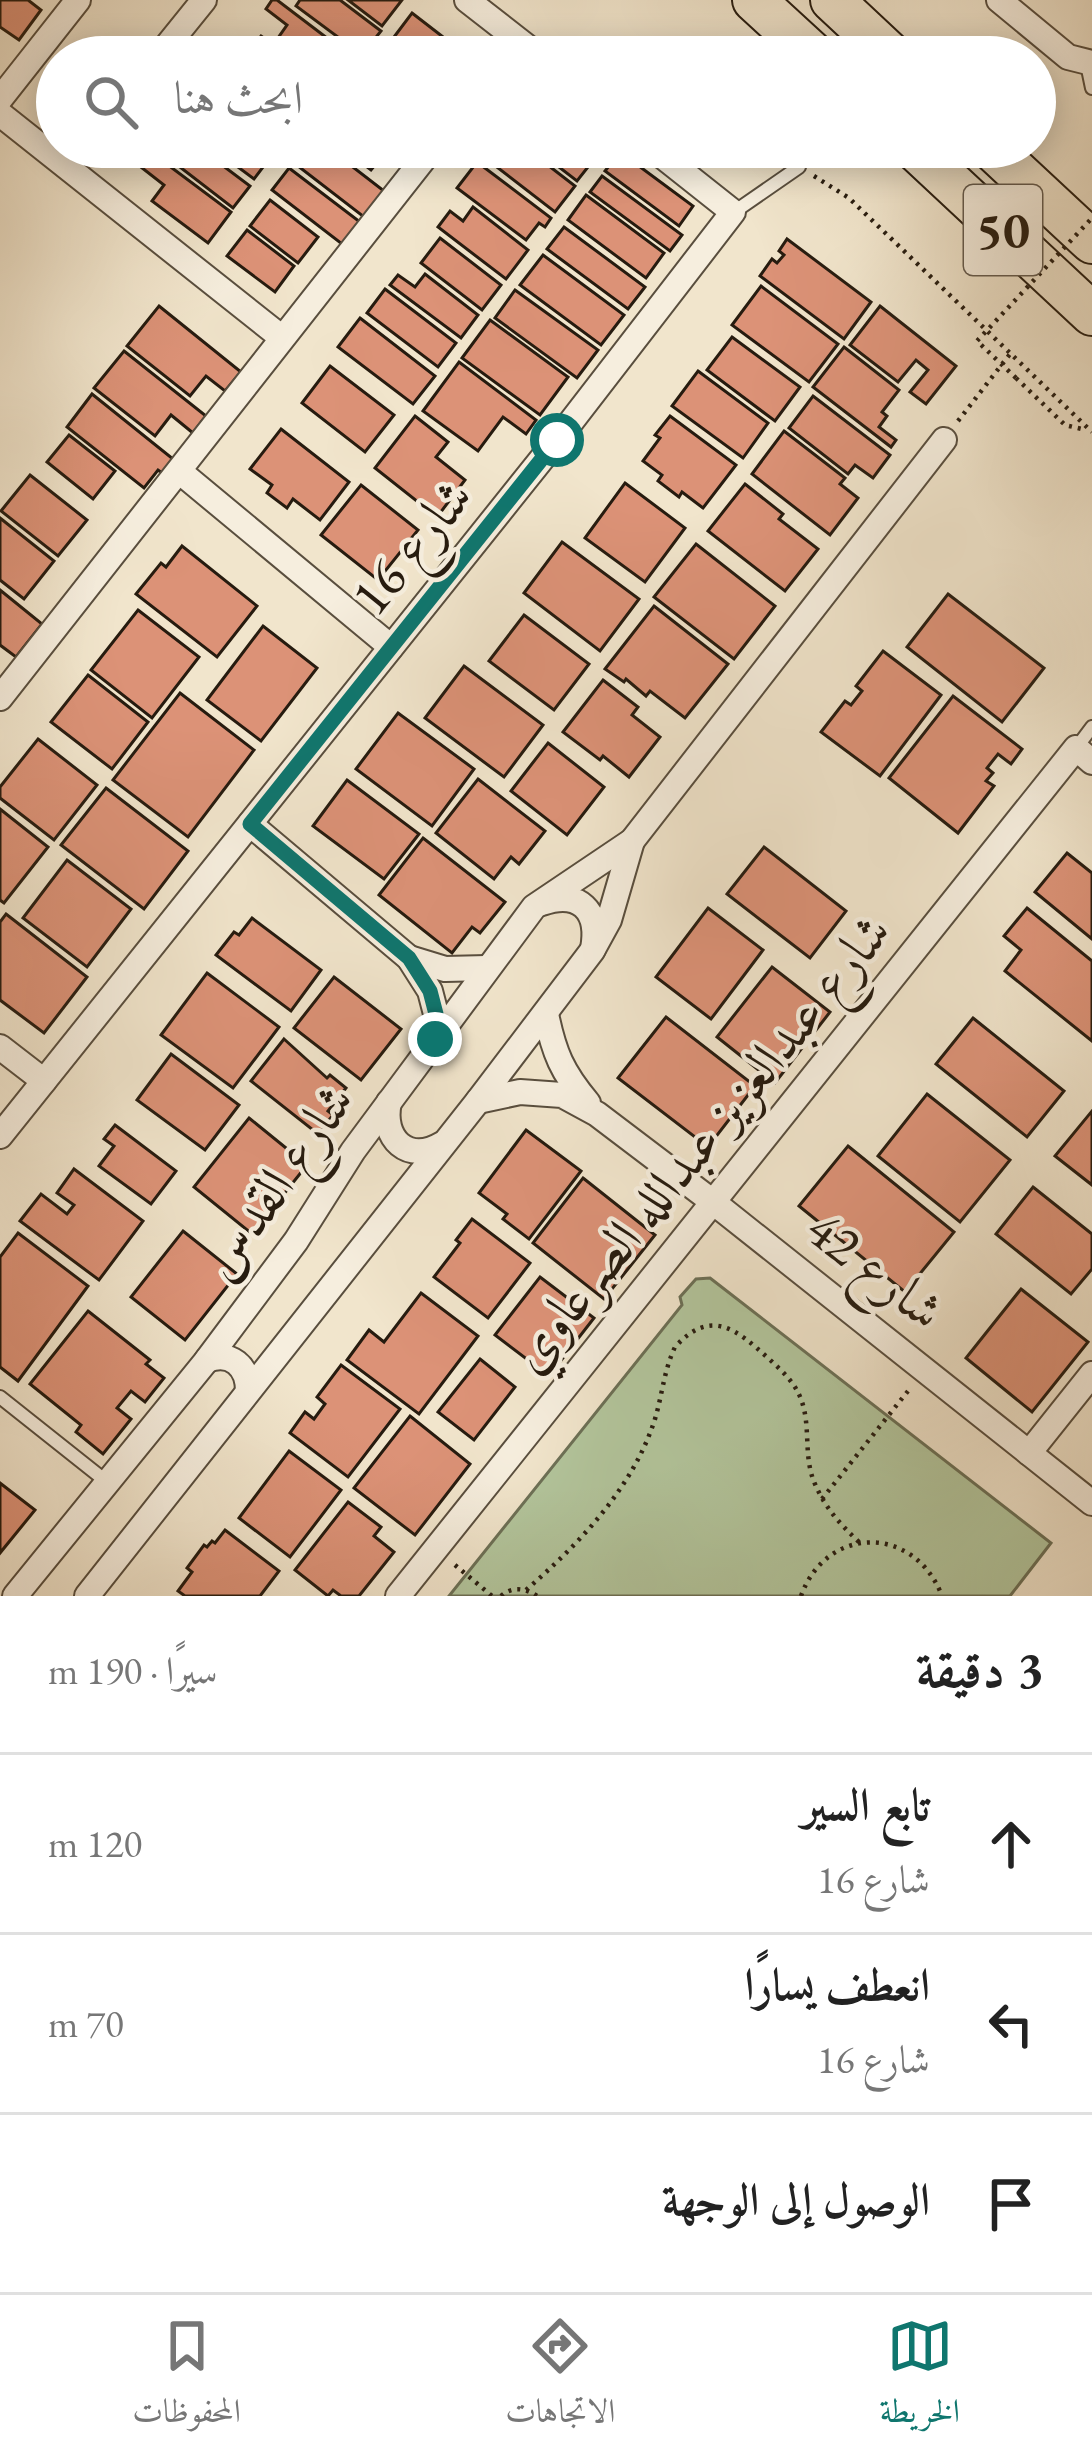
<!DOCTYPE html>
<html lang="ar">
<meta charset="utf-8">
<style>
body{margin:0;font-family:"EB Garamond",Amiri,serif;background:#f2f2f2;color:#222;direction:rtl}
.stop{position:absolute;width:36px;height:36px;margin:-27px;border:9px solid #0f766e;border-radius:50%;background:#fff}
.stop.end{background:#0f766e;border-color:#fff;box-shadow:0 3px 12px #0008}
.list{margin:0;padding:0;list-style:none}
h2{display:flex;justify-content:space-between;align-items:center;height:156px;margin:0;padding:0 48px;font-size:51px}
h2 small{font-size:39px;font-weight:400;color:#767676}
.list li{display:grid;grid-template-columns:78px 1fr auto;gap:36px;align-items:center;box-sizing:border-box;height:180px;padding:0 48px;border-top:3px solid #e0e0e0}
.list b{display:block;font-size:45px;white-space:nowrap}
.list p{margin:0;font-size:39px;white-space:nowrap;color:#767676}
.list em{font-size:39px;font-style:normal;color:#767676}
.icon{flex:none;width:66px;height:66px;fill:none;stroke:currentColor;stroke-width:2;stroke-linecap:round;stroke-linejoin:round}
.map{position:relative;flex:none;width:1092px;height:1596px;overflow:hidden;direction:ltr}
.search{position:absolute;background:#fff;box-shadow:0 6px 30px #0003;left:36px;right:36px;top:36px;height:132px;display:flex;align-items:center;gap:30px;box-sizing:border-box;padding:0 42px;border-radius:66px;color:#767676;font-size:45px}
.sheet{height:696px;background:#fff}
nav{display:flex;justify-content:space-around;align-items:center;box-sizing:border-box;height:168px;border-top:3px solid #e0e0e0;background:#fff;font-size:33px;color:#767676}
nav a{display:grid;justify-items:center;gap:6px}
nav .on{color:#0f766e}
.map>svg:first-child{display:block}
</style>
<div class="map">
<svg width="1092" height="1596" viewBox="0 0 1092 1596">
<rect width="100%" height="100%" fill="#f1e5cc"/>
<filter id="stains"><feTurbulence type="fractalNoise" baseFrequency=".00167" numOctaves="4"/><feColorMatrix values="0 0 0 0 .2 0 0 0 0 .09 0 0 0 0 .02 0 0 0 .5 -.17"/></filter>
<radialGradient id="worn" r=".72"><stop offset=".6" stop-color="#630" stop-opacity="0"/><stop offset="1" stop-color="#630" stop-opacity=".3"/></radialGradient>
<path fill="#b3c69d" stroke="#6c7056" stroke-width="3" d="M 710,1278 L 1051,1543 L 1010,1596 L 449,1596 L 682,1305 L 680,1297 L 696,1279 Z"/>
<g fill="#dc9277" stroke="#261b0f" stroke-width="3">
<path d="M 0,0 L 28,0 L 41,10 L 19,40 L 0,27 Z"/>
<path d="M 272,0 L 277,0 L 352,57 L 304,57 L 278,38 L 287,25 L 266,9 Z"/>
<path d="M 300,0 L 340,0 L 381,31 L 362,55 L 296,6 Z"/>
<path d="M 348,0 L 402,0 L 382,26 Z"/>
<path d="M 412,13 L 469,57 L 420,57 L 394,37 Z"/>
<path d="M 261,36 L 290,57 L 253,57 L 248,53 Z"/>
<path d="M 177,147 L 198,147 L 250,186 L 233,208 L 176,164 L 185,153 Z"/>
<path d="M 211,147 L 272,147 L 276,150 L 254,179 Z"/>
<path d="M 306,147 L 327,147 L 384,191 L 364,217 L 294,163 Z"/>
<path d="M 341,147 L 390,147 L 371,170 Z"/>
<path d="M 533,147 L 591,147 L 599,153 L 577,181 Z"/>
<path d="M 527,149 L 575,186 L 555,212 L 489,161 L 497,150 L 515,164 Z"/>
<path d="M 148,150 L 231,212 L 208,243 L 152,201 L 164,185 L 137,164 Z"/>
<path d="M 620,152 L 693,206 L 679,226 L 605,171 Z"/>
<path d="M 477,162 L 551,218 L 545,227 L 539,223 L 526,240 L 457,188 Z"/>
<path d="M 289,168 L 360,222 L 342,244 L 272,190 Z"/>
<path d="M 602,176 L 682,235 L 670,251 L 590,192 Z"/>
<path d="M 586,195 L 664,253 L 646,278 L 568,220 Z"/>
<path d="M 270,200 L 318,237 L 298,263 L 250,226 Z"/>
<path d="M 473,207 L 528,250 L 506,279 L 438,227 L 450,211 L 463,221 Z"/>
<path d="M 564,227 L 645,287 L 628,309 L 547,249 Z"/>
<path d="M 247,230 L 294,266 L 275,292 L 227,256 Z"/>
<path d="M 440,238 L 501,285 L 482,310 L 421,263 Z"/>
<path d="M 787,239 L 871,302 L 844,339 L 760,276 L 772,259 L 777,263 L 784,255 L 779,251 Z"/>
<path d="M 543,255 L 624,315 L 601,345 L 520,285 Z"/>
<path d="M 425,274 L 478,315 L 461,338 L 390,285 L 398,275 L 415,287 Z"/>
<path d="M 761,286 L 838,344 L 809,382 L 732,325 Z"/>
<path d="M 385,289 L 456,343 L 438,367 L 367,313 Z"/>
<path d="M 515,290 L 598,350 L 577,378 L 495,318 Z"/>
<path d="M 159,306 L 241,372 L 225,391 L 206,376 L 190,396 L 127,346 Z"/>
<path d="M 880,306 L 956,366 L 926,404 L 910,392 L 928,370 L 916,360 L 898,382 L 850,345 Z"/>
<path d="M 360,318 L 435,376 L 413,404 L 338,347 Z"/>
<path d="M 490,320 L 568,377 L 540,415 L 462,358 Z"/>
<path d="M 732,337 L 800,387 L 775,421 L 707,370 Z"/>
<path d="M 844,347 L 899,390 L 882,412 L 887,416 L 879,427 L 896,440 L 891,447 L 813,387 Z"/>
<path d="M 124,351 L 206,416 L 193,433 L 171,415 L 155,436 L 94,388 Z"/>
<path d="M 459,362 L 536,420 L 526,434 L 503,417 L 478,451 L 423,411 Z"/>
<path d="M 330,366 L 394,415 L 365,452 L 302,403 Z"/>
<path d="M 698,371 L 768,423 L 743,458 L 672,406 Z"/>
<path d="M 92,394 L 173,459 L 162,473 L 158,470 L 144,488 L 67,427 Z"/>
<path d="M 813,396 L 890,455 L 873,478 L 855,465 L 848,474 L 789,428 Z"/>
<path d="M 415,416 L 448,442 L 436,457 L 465,480 L 437,517 L 375,468 Z"/>
<path d="M 670,416 L 736,465 L 703,508 L 682,492 L 679,497 L 658,481 L 662,475 L 643,461 L 660,438 L 655,435 Z"/>
<path d="M 281,429 L 349,482 L 320,520 L 293,499 L 287,508 L 267,493 L 272,485 L 250,469 Z"/>
<path d="M 784,431 L 845,478 L 840,484 L 858,498 L 830,535 L 752,474 Z"/>
<path d="M 69,435 L 115,471 L 93,499 L 47,462 Z"/>
<path d="M 30,475 L 87,520 L 58,556 L 1,511 Z"/>
<path d="M 625,483 L 685,528 L 645,582 L 585,538 Z"/>
<path d="M 745,484 L 783,514 L 779,519 L 818,549 L 785,591 L 708,531 Z"/>
<path d="M 361,485 L 418,530 L 378,580 L 321,535 Z"/>
<path d="M 0,518 L 54,561 L 24,599 L 0,580 Z"/>
<path d="M 562,542 L 639,599 L 600,651 L 524,593 Z"/>
<path d="M 696,544 L 775,606 L 734,659 L 654,597 Z"/>
<path d="M 182,546 L 257,606 L 217,657 L 136,594 L 161,563 L 166,567 Z"/>
<path d="M 0,590 L 42,624 L 16,657 L 0,645 Z"/>
<path d="M 948,594 L 1044,668 L 1002,722 L 907,647 Z"/>
<path d="M 654,606 L 728,664 L 685,718 L 650,691 L 646,696 L 626,679 L 624,682 L 605,669 Z"/>
<path d="M 138,610 L 199,657 L 152,718 L 91,670 Z"/>
<path d="M 524,615 L 589,664 L 554,710 L 489,661 Z"/>
<path d="M 263,626 L 317,668 L 261,741 L 207,700 Z"/>
<path d="M 883,651 L 941,695 L 880,776 L 821,732 L 845,701 L 851,705 L 862,691 L 856,686 Z"/>
<path d="M 464,666 L 543,725 L 504,777 L 425,718 Z"/>
<path d="M 88,675 L 148,722 L 112,769 L 51,722 Z"/>
<path d="M 603,680 L 638,707 L 632,715 L 660,737 L 629,777 L 603,756 L 600,760 L 563,732 Z"/>
<path d="M 180,693 L 254,750 L 188,837 L 113,780 Z"/>
<path d="M 953,696 L 1022,749 L 1011,764 L 998,754 L 987,768 L 993,773 L 986,781 L 994,786 L 958,833 L 889,778 Z"/>
<path d="M 398,713 L 474,769 L 432,826 L 356,769 Z"/>
<path d="M 38,739 L 97,785 L 54,840 L 0,798 L 0,787 Z"/>
<path d="M 548,743 L 604,787 L 567,835 L 511,791 Z"/>
<path d="M 478,779 L 545,831 L 519,864 L 511,857 L 494,879 L 436,833 Z"/>
<path d="M 347,780 L 419,834 L 384,879 L 313,826 Z"/>
<path d="M 106,788 L 188,851 L 144,909 L 61,845 Z"/>
<path d="M 0,809 L 48,847 L 4,903 L 0,900 Z"/>
<path d="M 423,838 L 505,902 L 480,933 L 472,927 L 452,953 L 379,895 Z"/>
<path d="M 764,847 L 846,911 L 810,958 L 727,894 Z"/>
<path d="M 1067,853 L 1092,873 L 1092,939 L 1035,892 Z"/>
<path d="M 67,860 L 131,909 L 87,967 L 23,918 Z"/>
<path d="M 708,908 L 763,950 L 711,1019 L 656,977 Z"/>
<path d="M 1027,908 L 1092,961 L 1092,1041 L 1005,971 L 1021,950 L 1004,936 Z"/>
<path d="M 6,914 L 87,977 L 44,1033 L 0,1000 L 0,922 Z"/>
<path d="M 252,918 L 321,970 L 291,1011 L 216,955 L 234,932 L 239,935 Z"/>
<path d="M 772,967 L 830,1012 L 775,1083 L 717,1037 Z"/>
<path d="M 207,973 L 279,1027 L 233,1088 L 161,1035 Z"/>
<path d="M 334,977 L 401,1029 L 361,1080 L 294,1028 Z"/>
<path d="M 666,1017 L 755,1086 L 708,1147 L 618,1078 Z"/>
<path d="M 973,1018 L 1064,1091 L 1027,1137 L 936,1064 Z"/>
<path d="M 284,1039 L 327,1078 L 330,1075 L 346,1088 L 328,1111 L 333,1115 L 318,1134 L 251,1081 Z"/>
<path d="M 171,1054 L 239,1105 L 205,1150 L 137,1100 Z"/>
<path d="M 927,1094 L 1010,1160 L 960,1222 L 878,1156 Z"/>
<path d="M 1092,1111 L 1092,1185 L 1055,1156 Z"/>
<path d="M 249,1118 L 307,1165 L 252,1234 L 194,1187 Z"/>
<path d="M 115,1125 L 176,1171 L 151,1204 L 99,1166 L 114,1146 L 104,1139 Z"/>
<path d="M 526,1130 L 581,1171 L 529,1239 L 503,1219 L 507,1214 L 479,1193 Z"/>
<path d="M 848,1146 L 954,1232 L 905,1292 L 799,1206 Z"/>
<path d="M 74,1169 L 143,1221 L 99,1280 L 20,1221 L 41,1194 L 67,1214 L 74,1205 L 57,1193 Z"/>
<path d="M 583,1178 L 655,1235 L 604,1299 L 533,1243 Z"/>
<path d="M 1033,1187 L 1092,1234 L 1092,1269 L 1071,1294 L 996,1234 Z"/>
<path d="M 472,1219 L 530,1263 L 488,1318 L 434,1277 L 460,1243 L 456,1240 Z"/>
<path d="M 183,1231 L 237,1274 L 185,1340 L 131,1297 Z"/>
<path d="M 18,1233 L 88,1286 L 18,1381 L 0,1367 L 0,1257 Z"/>
<path d="M 540,1277 L 594,1318 L 549,1376 L 495,1335 Z"/>
<path d="M 1021,1289 L 1088,1342 L 1032,1412 L 966,1358 Z"/>
<path d="M 421,1293 L 478,1336 L 419,1414 L 347,1360 L 369,1330 L 384,1342 Z"/>
<path d="M 88,1311 L 150,1360 L 146,1364 L 164,1378 L 145,1402 L 131,1391 L 117,1408 L 131,1419 L 103,1454 L 76,1432 L 81,1425 L 30,1384 Z"/>
<path d="M 480,1359 L 515,1387 L 474,1440 L 438,1412 Z"/>
<path d="M 341,1365 L 400,1409 L 348,1477 L 290,1433 L 305,1412 L 314,1419 L 325,1404 L 317,1397 Z"/>
<path d="M 410,1416 L 470,1464 L 415,1535 L 354,1488 Z"/>
<path d="M 289,1451 L 341,1490 L 290,1557 L 239,1518 Z"/>
<path d="M 0,1483 L 35,1510 L 0,1553 Z"/>
<path d="M 348,1502 L 381,1527 L 374,1536 L 394,1552 L 359,1596 L 341,1596 L 333,1590 L 328,1596 L 295,1570 Z"/>
<path d="M 225,1530 L 279,1571 L 260,1596 L 185,1596 L 178,1591 L 192,1572 L 187,1568 L 204,1545 L 207,1547 L 212,1541 L 215,1543 Z"/>
</g>
<g fill="none" stroke-linecap="round" stroke-linejoin="round">
<defs>
<g id="service">
<path d="M 1087,64 L 1092,88"/>
<path d="M 734,212 L 799,167"/>
<path d="M 1077,747 L 1092,727"/>
<path d="M 0,1397 L 107,1482"/>
</g>
<g id="minor">
<path d="M 467,0 L 540,57"/>
<path d="M 999,0 L 1068,57 L 1092,63"/>
<path d="M 158,57 L 204,0"/>
<path d="M 0,99 L 78,0"/>
<path d="M 0,114 L 281,337"/>
<path d="M 179,471 L 391,647"/>
<path d="M 0,698 L 433,147"/>
<path d="M 250,824 L 409,958 L 430,991 L 436,1014 L 435,1039"/>
<path d="M 542,903 C 579,890 600,910 593,949"/>
<path d="M 409,958 L 445,969 L 487,968"/>
<path d="M 546,1014 C 554,1053 562,1072 588,1103"/>
<path d="M 0,1047 L 44,1081"/>
<path d="M 478,1101 L 520,1092 L 562,1095 L 597,1114 L 713,1202 L 1092,1503"/>
<path d="M 389,1102 C 381,1139 408,1164 442,1144"/>
<path d="M 0,1136 L 557,440 L 733,212 L 651,147"/>
<path d="M 207,1360 C 231,1351 248,1366 248,1391"/>
<path d="M 1029,1453 L 1092,1374"/>
<path d="M 15,1596 L 207,1360 L 296,1241 L 353,1151 L 534,907 L 632,841 L 944,440"/>
<path d="M 87,1596 L 478,1101 L 592,951 L 609,920 L 632,841"/>
<path d="M 398,1596 L 1076,748 L 1092,762"/>
</g>
<g id="motorway">
<path d="M 754,0 L 816,57"/>
<path d="M 832,0 L 893,57"/>
<path d="M 913,147 L 1092,314"/>
<path d="M 990,147 L 1092,242"/>
</g>
</defs>
<use href="#service" stroke="#594e3e" stroke-width="16"/>
<use href="#minor" stroke="#594e3e" stroke-width="28"/>
<use href="#motorway" stroke="#261b0f" stroke-width="46"/>
<g stroke="#261b0f" stroke-width="4.5" stroke-dasharray="3 6" stroke-linecap="butt">
<path d="M 814,176 L 849,198 L 1092,432"/>
<path d="M 1016,378 L 1065,425 L 1086,430"/>
<path d="M 958,421 L 1010,354"/>
<path d="M 822,1499 L 908,1391"/>
<path d="M 455,1565 L 492,1596"/>
<path d="M 526,1590 C 579,1544 633,1488 655,1419 C 662,1396 664,1370 675,1347 C 711,1307 737,1330 768,1358 C 782,1371 796,1383 802,1402 C 811,1429 803,1457 815,1484 C 825,1508 841,1525 860,1543"/>
<path d="M 501,1596 C 512,1586 525,1588 537,1596"/>
<path d="M 801,1596 C 827,1524 915,1525 942,1596"/>
</g>
<use href="#service" stroke="#f6eede" stroke-width="12"/>
<use href="#minor" stroke="#f6eede" stroke-width="24"/>
<use href="#motorway" stroke="#f1e5cc" stroke-width="42"/>
<path stroke="#261b0f" stroke-width="4.5" stroke-dasharray="3 6" stroke-linecap="butt" d="M 1016,378 L 977,341 L 1092,218"/>
</g>
<g fill="none" stroke-linecap="round" stroke-linejoin="round">
<path stroke="#0f766e" stroke-width="15" d="M 435,1039 L 436,1014 L 430,991 L 409,958 L 250,824 L 557,440"/>
</g>
<g text-anchor="middle" dominant-baseline="central" stroke-width="9" stroke-linejoin="round" paint-order="stroke">
<rect fill="#f6eede" stroke="#645a4d" stroke-width="3" x="964" y="185" width="78" height="90" rx="9"/>
<g font-size="51" font-weight="bold" fill="#261b0f">
<text x="1003" y="230">50</text>
</g>
<g font-size="54" fill="#261b0f" stroke="#f6eede">
<text transform="translate(411 546) rotate(-51)">شارع 16</text>
<text transform="translate(699 1142) rotate(-51)">شارع عبدالعزيز عبدالله الصرعاوي</text>
<text transform="translate(276 1181) rotate(-55)">شارع القدس</text>
<text transform="translate(876 1269) rotate(38)">شارع 42</text>
</g>
</g>
<rect width="100%" height="100%" filter="url(#stains)"/>
<rect width="100%" height="100%" fill="url(#worn)"/>
</svg>
<div class="stop" style="left:557px;top:440px"></div>
<div class="stop end" style="left:435px;top:1039px"></div>
<div class="search"><svg class="icon" aria-label="search" viewBox="0 0 24 24"><circle cx="10" cy="10" r="6"/><path d="M15 15l6 6"/></svg>ابحث هنا</div>
</div>
<section class="sheet">
<h2>3 دقيقة<small>سيرًا · 190 m</small></h2>
<ul class="list">
<li><svg class="icon" aria-label="ahead" viewBox="0 0 24 24"><path d="M12 20V5M6 11l6-6 6 6"/></svg><div><b>تابع السير</b><p>شارع 16</p></div><em>120 m</em></li>
<li><svg class="icon" aria-label="left" viewBox="0 0 24 24"><path d="M17 20v-9H6M10 6l-5 5 5 5"/></svg><div><b>انعطف يسارًا</b><p>شارع 16</p></div><em>70 m</em></li>
<li><svg class="icon" aria-label="arrive" viewBox="0 0 24 24"><path d="M6 21V4h12l-3 4 3 4H6"/></svg><div><b>الوصول إلى الوجهة</b></div></li>
</ul>
</section>
<nav>
<a class="on"><svg class="icon" aria-label="map" viewBox="0 0 24 24"><path d="M3 6l6-2 6 2 6-2v14l-6 2-6-2-6 2zM9 4v14M15 6v14"/></svg>الخريطة</a>
<a><svg class="icon" aria-label="directions" viewBox="0 0 24 24"><path d="M12 3l9 9-9 9-9-9zM9 14v-3h6M13 9l2 2-2 2"/></svg>الاتجاهات</a>
<a><svg class="icon" aria-label="saved" viewBox="0 0 24 24"><path d="M7 4h10v16l-5-4-5 4z"/></svg>المحفوظات</a>
</nav>
